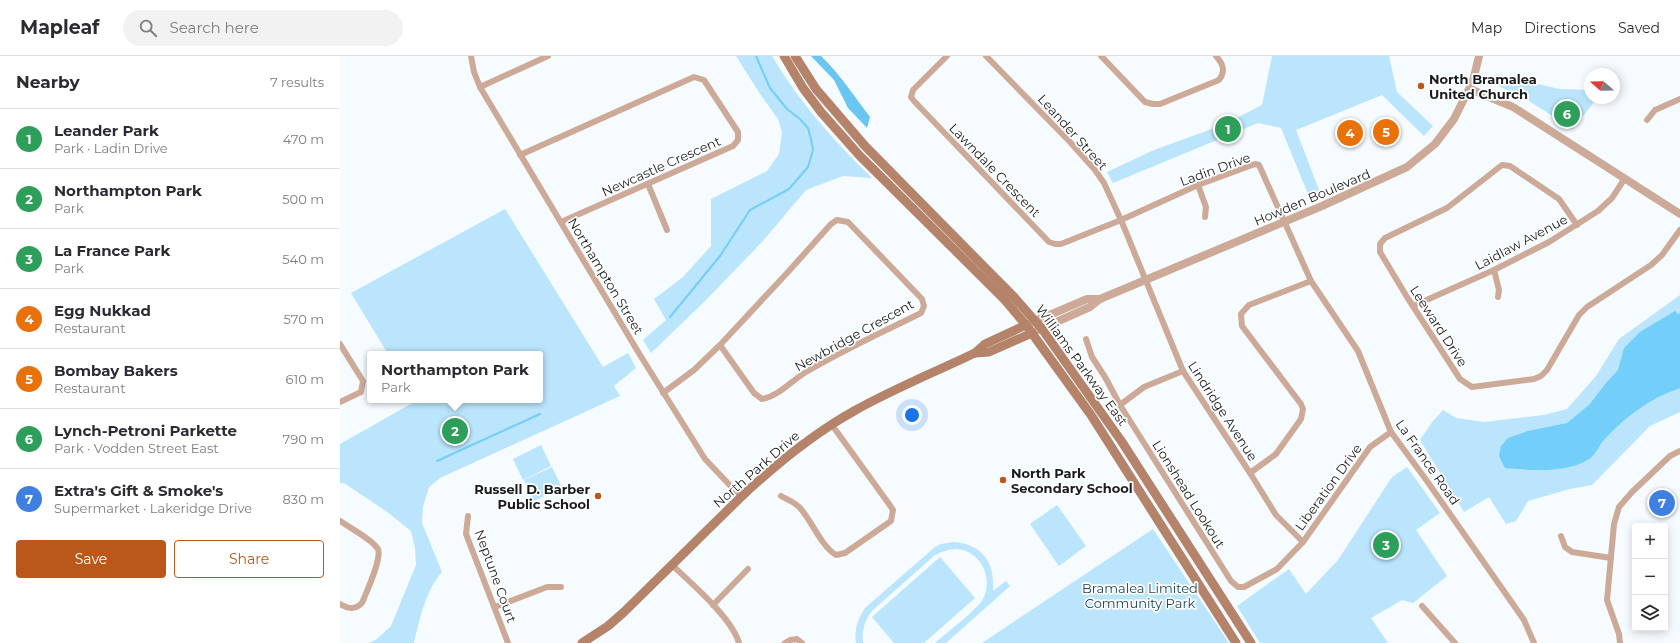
<!DOCTYPE html>
<meta charset="utf-8">
<style>
body{margin:0;font-family:Montserrat,sans-serif;background:#f2f2f3;color:#2b2b33}
.controls{position:absolute;right:12px;bottom:12px;display:grid;overflow:hidden;border-radius:4px;box-shadow:0 2px 10px #0003}
.controls button{width:36px;height:36px;display:grid;place-items:center;padding:0;border:0;border-bottom:1px solid #e1e1e2;background:#fff;color:#2b2b33;font:20px sans-serif}
.compass{position:absolute;left:1244px;top:12px;width:36px;height:36px;border-radius:50%;background:#fff;box-shadow:0 2px 10px #0003;rotate:290deg}
.you{position:absolute;left:572px;top:359px;width:14px;height:14px;margin:-10px;border:3px solid #fff;border-radius:50%;background:#1a73e8;box-shadow:0 0 0 6px #1a73e833}
.badge{display:grid;place-items:center;width:26px;height:26px;border-radius:50%;background:#b95818;color:#fff;font-size:13px;font-weight:700}
.pin{position:absolute;translate:-50% -50%;border:2px solid #fff;box-shadow:0 1px 4px #0006}
.popup{position:absolute;left:27px;top:295px;width:176px;height:52px;box-sizing:border-box;display:grid;place-content:center;border-radius:4px;background:#fff;filter:drop-shadow(0 1px 3px #0005);font-size:13px;white-space:nowrap;color:#7c7c81}
.popup b{font-size:15px;color:#2b2b33}
.popup::after{content:'';position:absolute;left:50%;top:100%;margin-left:-8px;border:8px solid transparent;border-top-color:#fff}
.list{margin:0;padding:0;list-style:none}
h2{display:flex;justify-content:space-between;align-items:center;height:52px;margin:0;padding:0 16px;font-size:17px}
h2 small{font-size:13px;font-weight:400;color:#7c7c81}
.list li{display:grid;grid-template-columns:26px 1fr auto;gap:12px;align-items:center;box-sizing:border-box;height:60px;padding:0 16px;border-top:1px solid #e1e1e2}
.list b{display:block;font-size:15px;white-space:nowrap}
.list p{margin:0;font-size:13px;white-space:nowrap;color:#7c7c81}
.list em{font-size:13px;font-style:normal;color:#7c7c81}
.actions{display:flex;gap:8px;padding:12px 16px}
.actions a{flex:1;padding:9px 0;border:1px solid #b95818;border-radius:4px;text-align:center;font-size:14px;color:#b95818}
.actions .main{background:#b95818;color:#fff}
.icon{flex:none;width:22px;height:22px;fill:none;stroke:currentColor;stroke-width:2;stroke-linecap:round;stroke-linejoin:round}
.map{position:relative;flex:none;width:1340px;height:587px;overflow:hidden}
header{display:flex;align-items:center;gap:24px;box-sizing:border-box;height:56px;padding:0 20px;background:#fff;border-bottom:1px solid #e1e1e2}
header strong{font-size:19px}
nav{display:flex;gap:22px;margin-inline-start:auto;font-size:14px}
.search{width:280px;height:36px;background:#f2f2f3;display:flex;align-items:center;gap:10px;box-sizing:border-box;padding:0 14px;border-radius:22px;color:#7c7c81;font-size:15px}
main{display:flex}
aside{flex:1;background:#fff}
.map>svg:first-child{display:block}
</style>
<header>
<strong>Mapleaf</strong>
<div class="search"><svg class="icon" aria-label="search" viewBox="0 0 24 24"><circle cx="10" cy="10" r="6"/><path d="M15 15l6 6"/></svg>Search here</div>
<nav><a>Map</a><a>Directions</a><a>Saved</a></nav>
</header>
<main>
<aside>
<h2>Nearby<small>7 results</small></h2>
<ul class="list">
<li><span class="badge" style="background:#2e9e5b">1</span><div><b>Leander Park</b><p>Park · Ladin Drive</p></div><em>470 m</em></li>
<li><span class="badge" style="background:#2e9e5b">2</span><div><b>Northampton Park</b><p>Park</p></div><em>500 m</em></li>
<li><span class="badge" style="background:#2e9e5b">3</span><div><b>La France Park</b><p>Park</p></div><em>540 m</em></li>
<li><span class="badge" style="background:#e8710a">4</span><div><b>Egg Nukkad</b><p>Restaurant</p></div><em>570 m</em></li>
<li><span class="badge" style="background:#e8710a">5</span><div><b>Bombay Bakers</b><p>Restaurant</p></div><em>610 m</em></li>
<li><span class="badge" style="background:#2e9e5b">6</span><div><b>Lynch-Petroni Parkette</b><p>Park · Vodden Street East</p></div><em>790 m</em></li>
<li><span class="badge" style="background:#3f7fe0">7</span><div><b>Extra's Gift &amp; Smoke's</b><p>Supermarket · Lakeridge Drive</p></div><em>830 m</em></li>
</ul>
<div class="actions"><a class="main">Save</a><a>Share</a></div>
</aside>
<div class="map">
<svg width="1340" height="587" viewBox="0 0 1340 587">
<rect width="100%" height="100%" fill="#f5fbff"/>
<g fill="#bae5fc">
<path d="M 396,0 L 432,0 C 459,46 494,85 532,122 L 503,120 L 466,134 L 422,186 L 366,244 L 311,297 L 303,284 L 326,264 L 314,243 L 343,221 L 371,190 L 371,143 L 427,115 L 439,98 L 442,76 L 438,63 L 420,38 Z"/>
<path d="M 932,0 L 1049,0 L 1057,36 L 1093,70 L 1084,80 L 1042,39 L 956,74 L 981,139 L 970,143 L 941,72 L 918,67 L 773,127 L 767,116 L 814,94 L 883,69 L 922,49 Z"/>
<path d="M 1156,18 L 1219,33 L 1250,34 L 1250,42 L 1257,42 L 1233,73 L 1186,43 L 1154,28 Z"/>
<path d="M 165,153 L 263,311 L 288,297 L 296,312 L 274,330 L 280,340 L 100,422 L 89,431 L 83,451 L 82,467 L 102,516 C 85,536 80,562 74,587 L 29,587 L 37,583 L 51,570 L 76,509 L 75,492 L 71,475 L 46,455 L 4,427 L 0,427 L 0,388 L 76,345 L 76,344 L 200,344 L 200,298 L 48,298 L 11,237 Z"/>
<path d="M 1340,239 L 1340,356 L 1310,370 L 1252,429 L 1230,433 L 1188,445 L 1176,465 L 1166,468 L 1149,441 L 1124,456 L 1080,384 L 1093,365 L 1103,354 L 1116,362 L 1144,366 L 1204,359 L 1227,353 L 1256,320 L 1279,283 Z"/>
<path d="M 201,389 L 211,410 L 183,424 L 173,403 Z"/>
<path d="M 212,411 L 222,432 L 194,445 L 184,424 Z"/>
<path d="M 1067,411 L 1100,457 L 1076,474 L 1107,520 L 1073,547 L 1062,544 L 1031,562 L 1048,587 L 920,587 L 897,550 L 949,513 L 966,538 L 998,504 L 1052,421 Z"/>
<path d="M 717,449 L 746,490 L 719,510 L 690,468 Z"/>
<path d="M 813,473 L 889,587 L 642,587 Z"/>
<path d="M 613,486 C 643,488 655,507 653,535 L 666,525 L 670,530 L 606,587 L 595,587 C 605,578 638,553 643,543 C 654,523 641,494 616,493 C 608,493 602,496 595,499 L 533,554 C 524,565 522,573 523,587 L 516,587 C 514,573 518,563 525,552 L 595,491 L 601,488 Z"/>
<path d="M 600,501 L 635,542 L 584,587 L 554,587 L 532,561 Z"/>
</g>
<path fill="#6ac5f1" d="M 471,0 L 481,0 C 500,18 514,40 530,61 L 527,72 L 508,52 L 494,24 Z"/>
<path fill="#73cefa" d="M 1335,255 L 1338,258 L 1340,257 L 1340,332 C 1310,342 1285,361 1264,384 C 1259,389 1256,399 1249,403 C 1225,418 1192,414 1165,412 L 1159,400 L 1161,390 L 1168,382 L 1188,375 L 1227,367 L 1249,349 L 1266,327 L 1278,314 L 1284,292 L 1300,276 Z"/>
<g fill="none" stroke-linecap="round" stroke-linejoin="round">
<g stroke="#73cefa" stroke-width="2">
<path d="M 330,261 L 380,200 L 410,154 L 449,133 L 468,111 L 473,94 L 471,83 L 468,72 L 460,63 L 447,53 L 430,32 L 416,0"/>
<path d="M 97,405 L 200,358"/>
</g>
<g stroke="#cdaa98" stroke-width="6">
<path d="M 131,0 L 134,16 L 140,31 L 300,299 L 365,403 L 401,441"/>
<path d="M 607,0 L 573,34 L 571,41 L 574,45 L 709,186 L 715,188 L 721,188 L 781,164 L 858,129 L 915,108 L 919,109 L 971,225 L 1018,295 L 1051,376 L 1087,425 L 1184,564 L 1194,587"/>
<path d="M 646,0 L 730,86 L 755,114 L 764,127 L 781,164 L 843,315 L 910,417 L 936,459 L 963,486"/>
<path d="M 761,0 L 805,46 L 813,48 L 820,48 L 879,24 C 886,15 883,8 876,0"/>
<path d="M 140,31 L 208,0"/>
<path d="M 1307,64 L 1315,54 L 1340,43"/>
<path d="M 180,99 L 354,21 L 364,24 L 398,76 L 398,84 L 393,90 L 221,166"/>
<path d="M 308,128 L 327,174"/>
<path d="M 858,129 L 866,151 L 865,161"/>
<path d="M 1237,169 L 1219,143 L 1170,110 L 1162,109 L 1107,152 L 1045,182 L 1040,188 L 1040,196 L 1067,241 L 1120,323 L 1132,331 L 1194,323 L 1201,320 L 1207,314 L 1239,259 L 1247,251 L 1311,209 L 1322,199 L 1340,174"/>
<path d="M 1154,214 L 1159,234 L 1158,241"/>
<path d="M 1073,250 L 1154,214 L 1209,186 L 1258,155 L 1272,142 L 1285,122"/>
<path d="M 746,283 L 752,301 L 765,321 L 780,349 L 891,525 L 898,531 L 904,531 L 937,513 L 963,486 L 1030,391 L 1051,376"/>
<path d="M 0,288 L 23,325 L 21,336 L 0,346"/>
<path d="M 323,337 L 354,314 L 380,289 L 448,216 L 491,168 L 497,164 L 508,166 L 582,243 L 584,250 L 581,257 C 543,276 503,294 466,316 C 451,325 439,340 422,343 L 414,337 L 380,289"/>
<path d="M 780,349 L 804,331 L 843,315"/>
<path d="M 910,417 L 936,398 L 961,363 L 963,353 L 961,348 L 902,270 L 901,258 L 909,249 L 971,225"/>
<path d="M 441,440 C 448,444 455,446 460,452 C 472,465 481,490 496,499 L 505,497 L 551,465 L 553,454 L 549,448 L 492,369"/>
<path d="M 128,460 L 126,478 L 168,587"/>
<path d="M 0,465 C 10,472 32,483 38,493 C 42,503 26,537 22,547 C 15,554 9,553 0,548"/>
<path d="M 1221,480 L 1225,491 L 1232,496 L 1271,502"/>
<path d="M 332,509 C 351,527 392,562 399,587"/>
<path d="M 373,549 L 408,513"/>
<path d="M 1082,550 L 1115,587"/>
<path d="M 155,551 L 207,531 L 221,531"/>
<path d="M 445,587 L 450,584 L 457,583 L 462,587"/>
<path d="M 1280,587 L 1279,578 L 1267,544 L 1274,468 L 1279,451 L 1292,436 L 1330,400 L 1340,395"/>
</g>
<g stroke="#cdaa98" stroke-width="8">
<path d="M 1130,33 L 1173,51 L 1340,158"/>
<path d="M 686,269 L 747,243 L 760,243"/>
<path d="M 696,275 L 750,251 L 760,243 L 982,150 L 1067,111 L 1095,88 L 1114,63 L 1133,25 L 1139,0"/>
</g>
<g stroke="#b58369" stroke-width="9">
<path d="M 444,0 L 463,32 L 481,56 L 519,99 L 664,243 L 686,269 L 751,359 L 896,587"/>
<path d="M 455,0 L 476,33 L 525,90 L 674,241 L 702,273 L 782,386 L 911,587"/>
<path d="M 635,297 L 649,296 L 692,277"/>
<path d="M 242,587 L 268,570 L 284,556 L 401,441 C 435,409 473,378 514,355 C 553,333 595,316 635,297 L 645,288 L 686,269"/>
</g>
</g>
<g fill="#b95818" stroke="#fff" stroke-width="1.5">
<circle cx="1081" cy="30" r="4"/>
<circle cx="663" cy="424" r="4"/>
<circle cx="258" cy="440" r="4"/>
</g>
<g text-anchor="middle" dominant-baseline="central" stroke-width="3.5" stroke-linejoin="round" paint-order="stroke">
<g font-size="13" font-weight="bold" fill="#191b1c" stroke="#fff" text-anchor="start">
<text x="1089" y="23">North Bramalea<tspan x="1089" dy="15">United Church</tspan></text>
<text x="671" y="417">North Park<tspan x="671" dy="15">Secondary School</tspan></text>
<text x="250" y="433" text-anchor="end">Russell D. Barber<tspan x="250" dy="15">Public School</tspan></text>
</g>
<g font-size="13" fill="#191b1c" stroke="#fff">
<text transform="translate(733 76) rotate(48)">Leander Street</text>
<text transform="translate(321 110) rotate(-24)">Newcastle Crescent</text>
<text transform="translate(875 113) rotate(-20)">Ladin Drive</text>
<text transform="translate(655 114) rotate(46)">Lawndale Crescent</text>
<text transform="translate(972 141) rotate(-23)">Howden Boulevard</text>
<text transform="translate(1181 186) rotate(-28)">Laidlaw Avenue</text>
<text transform="translate(266 220) rotate(59)">Northampton Street</text>
<text transform="translate(1099 270) rotate(57)">Leeward Drive</text>
<text transform="translate(514 279) rotate(-29)">Newbridge Crescent</text>
<text transform="translate(742 309) rotate(54)">Williams Parkway East</text>
<text transform="translate(883 355) rotate(57)">Lindridge Avenue</text>
<text transform="translate(1088 406) rotate(55)">La France Road</text>
<text transform="translate(416 413) rotate(-41)">North Park Drive</text>
<text transform="translate(988 431) rotate(-54)">Liberation Drive</text>
<text transform="translate(849 438) rotate(58)">Lionshead Lookout</text>
<text transform="translate(156 520) rotate(70)">Neptune Court</text>
</g>
<g font-size="13" fill="#1c4457" stroke="#fff">
<text x="800" y="532">Bramalea Limited<tspan x="800" dy="15">Community Park</tspan></text>
</g>
</g>
</svg>
<div class="controls">
<button>+</button>
<button>−</button>
<button><svg class="icon" aria-label="layers" viewBox="0 0 24 24"><path d="M12 4l9 5-9 5-9-5zM3 14l9 5 9-5"/></svg></button>
</div>
<svg class="compass" viewBox="-18 -18 36 36"><path d="M0-13l5 13h-10z" fill="#e53935"/><path d="M0 13l5-13h-10z" fill="#7c7c81"/></svg>
<div class="you"></div>
<div class="pin badge" style="left:888px;top:73px;background:#2e9e5b">1</div>
<div class="pin badge" style="left:115px;top:375px;background:#2e9e5b">2</div>
<div class="popup"><b>Northampton Park</b>Park</div>
<div class="pin badge" style="left:1046px;top:489px;background:#2e9e5b">3</div>
<div class="pin badge" style="left:1010px;top:77px;background:#e8710a">4</div>
<div class="pin badge" style="left:1046px;top:76px;background:#e8710a">5</div>
<div class="pin badge" style="left:1227px;top:58px;background:#2e9e5b">6</div>
<div class="pin badge" style="left:1322px;top:447px;background:#3f7fe0">7</div>
</div>
</main>
